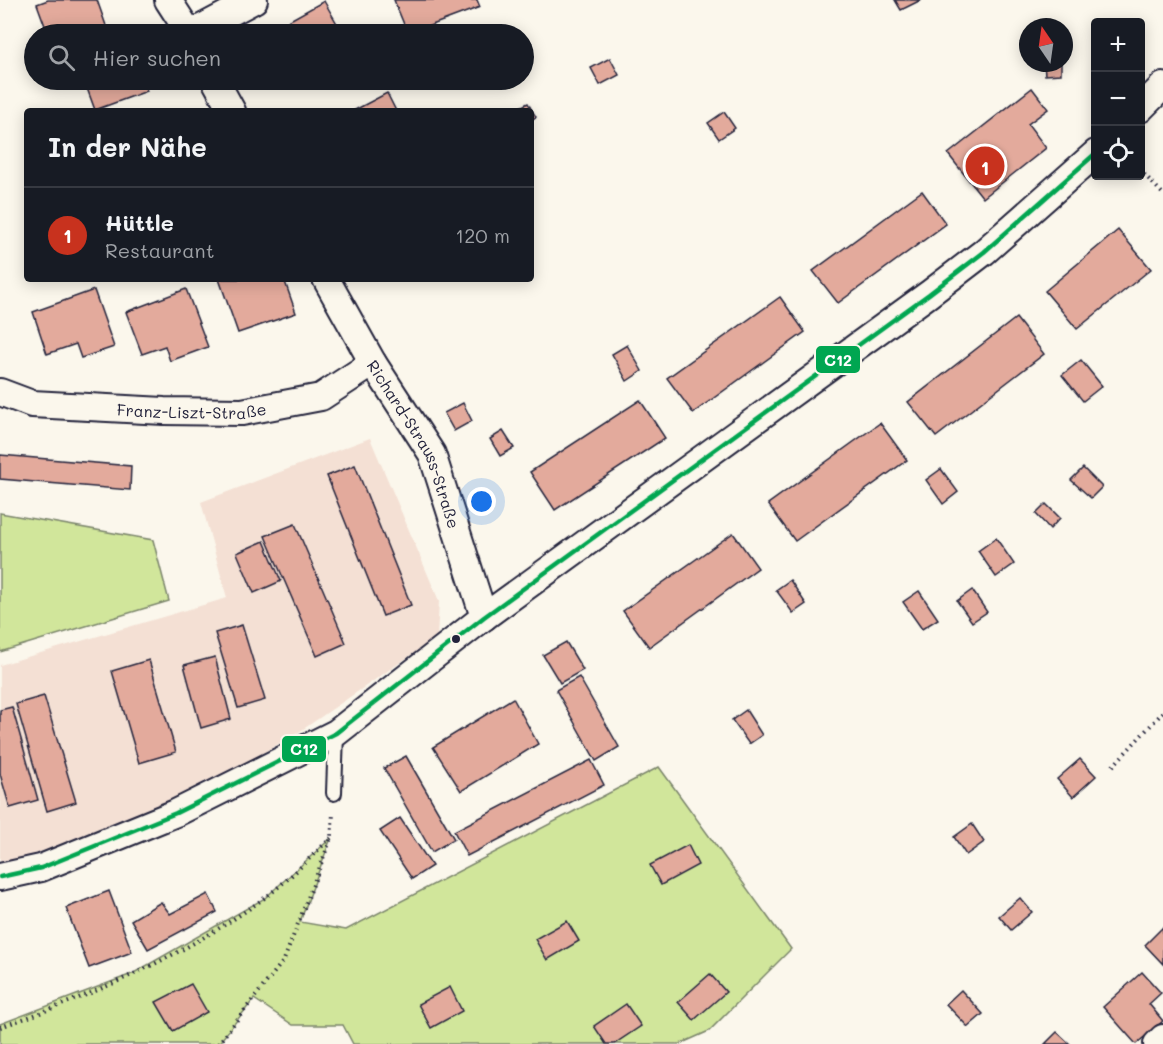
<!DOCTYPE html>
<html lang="de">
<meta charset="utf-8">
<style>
body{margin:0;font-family:Mali,sans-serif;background:#20242c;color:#f1f3f6}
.controls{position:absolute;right:18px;top:18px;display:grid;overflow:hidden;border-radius:6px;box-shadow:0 3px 15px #0003}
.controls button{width:54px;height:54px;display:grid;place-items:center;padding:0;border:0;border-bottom:2px solid #363941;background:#171b24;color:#f1f3f6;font:30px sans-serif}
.compass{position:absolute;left:1019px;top:18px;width:54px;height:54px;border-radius:50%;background:#171b24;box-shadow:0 3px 15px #0003;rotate:347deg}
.you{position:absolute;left:482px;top:502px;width:21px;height:21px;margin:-15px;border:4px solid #fff;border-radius:50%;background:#1a73e8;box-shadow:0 0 0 9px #1a73e833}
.badge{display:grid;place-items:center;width:39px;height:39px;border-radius:50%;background:#c8321e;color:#fff;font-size:20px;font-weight:700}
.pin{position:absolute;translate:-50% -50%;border:3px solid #fff;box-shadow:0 2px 6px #0006}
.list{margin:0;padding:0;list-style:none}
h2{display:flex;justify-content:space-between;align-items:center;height:78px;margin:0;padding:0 24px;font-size:26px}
h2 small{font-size:20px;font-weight:400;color:#9ea1a6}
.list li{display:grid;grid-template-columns:39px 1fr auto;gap:18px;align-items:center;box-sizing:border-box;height:96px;padding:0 24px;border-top:2px solid #363941}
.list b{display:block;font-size:22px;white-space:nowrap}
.list p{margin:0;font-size:20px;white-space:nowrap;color:#9ea1a6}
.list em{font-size:20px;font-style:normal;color:#9ea1a6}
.icon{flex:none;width:33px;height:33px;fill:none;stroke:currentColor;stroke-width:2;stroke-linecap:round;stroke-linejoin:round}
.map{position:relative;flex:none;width:1163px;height:1044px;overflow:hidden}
.search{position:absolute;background:#171b24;box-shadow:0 3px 15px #0003;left:24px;top:24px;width:510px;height:66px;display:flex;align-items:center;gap:15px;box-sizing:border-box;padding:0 21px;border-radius:33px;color:#9ea1a6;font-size:22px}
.panel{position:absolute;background:#171b24;box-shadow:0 3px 15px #0003;left:24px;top:108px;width:510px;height:174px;border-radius:6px}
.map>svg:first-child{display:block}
</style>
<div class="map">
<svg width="1163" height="1044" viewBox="0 0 1163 1044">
<rect width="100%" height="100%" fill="#fbf7ec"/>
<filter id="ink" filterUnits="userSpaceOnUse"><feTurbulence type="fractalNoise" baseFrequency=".0167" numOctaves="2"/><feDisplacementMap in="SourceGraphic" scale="12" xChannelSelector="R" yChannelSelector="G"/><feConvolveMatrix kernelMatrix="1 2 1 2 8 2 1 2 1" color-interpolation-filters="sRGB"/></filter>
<g filter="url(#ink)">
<path fill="#f4e0d4" d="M 370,438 L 439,601 L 437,637 L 299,732 L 172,806 L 35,859 L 0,867 L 0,665 L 227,598 L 201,502 Z"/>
<g fill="#d1e69b" stroke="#7a846b" stroke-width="1.5">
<path d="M 0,513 L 153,540 L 169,601 L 0,652 Z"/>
<path d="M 659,767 L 791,949 L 709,1031 L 680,1044 L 353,1044 L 343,1025 L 293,1025 L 254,999 L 218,1044 L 0,1044 L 0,1024 L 132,974 L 265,898 L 331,838 L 300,922 L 346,930 Z"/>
</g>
<g fill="#e3aa9c" stroke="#22223b" stroke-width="1.5">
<path d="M 48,0 L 97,0 L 109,34 L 48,34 L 37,4 Z"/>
<path d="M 394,0 L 477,0 L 480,7 L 408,34 Z"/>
<path d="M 895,0 L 921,0 L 901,10 Z"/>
<path d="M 324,1 L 343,34 L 265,34 Z"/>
<path d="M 610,58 L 619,75 L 600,85 L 591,68 Z"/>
<path d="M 1044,63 L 1061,63 L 1061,74 L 1045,75 Z"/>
<path d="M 84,80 L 143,80 L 147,91 L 95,110 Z"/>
<path d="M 1032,88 L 1048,109 L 1028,124 L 1046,148 L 983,198 L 948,154 Z"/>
<path d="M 387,93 L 396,111 L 353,111 Z"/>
<path d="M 528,103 L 536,117 L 531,120 L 531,111 L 512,111 Z"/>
<path d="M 724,112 L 735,128 L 719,139 L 708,123 Z"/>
<path d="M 922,191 L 946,224 L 838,303 L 813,271 Z"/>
<path d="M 1118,230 L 1151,269 L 1077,329 L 1045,291 Z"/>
<path d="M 219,279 L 284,279 L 296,313 L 238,333 Z"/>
<path d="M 186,289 L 208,347 L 170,361 L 165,346 L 142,354 L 126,312 Z"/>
<path d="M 94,290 L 114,347 L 81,358 L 76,344 L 47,354 L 33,312 Z"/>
<path d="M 780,297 L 805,332 L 693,413 L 667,378 Z"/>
<path d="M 1016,318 L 1044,354 L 936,437 L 908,402 Z"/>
<path d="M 627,345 L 642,371 L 627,381 L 612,354 Z"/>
<path d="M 1081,360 L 1102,386 L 1083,401 L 1062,375 Z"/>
<path d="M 640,400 L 665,438 L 555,510 L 530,472 Z"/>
<path d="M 463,403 L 472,421 L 454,431 L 444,413 Z"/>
<path d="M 880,423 L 907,460 L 795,541 L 768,504 Z"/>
<path d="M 503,431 L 514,448 L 500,456 L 490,439 Z"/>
<path d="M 0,455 L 131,466 L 130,490 L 0,479 Z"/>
<path d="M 355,465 L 411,605 L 383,616 L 327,476 Z"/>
<path d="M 1083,468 L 1102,487 L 1091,498 L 1071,480 Z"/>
<path d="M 941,469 L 958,492 L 943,504 L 926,480 Z"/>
<path d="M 1046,504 L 1060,518 L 1050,529 L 1036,514 Z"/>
<path d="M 295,524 L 346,643 L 317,656 L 265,536 Z"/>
<path d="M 733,533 L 758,568 L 649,647 L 623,611 Z"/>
<path d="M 996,538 L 1014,564 L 996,577 L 978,551 Z"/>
<path d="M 264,541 L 281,581 L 254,593 L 237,553 Z"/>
<path d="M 790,580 L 806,604 L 793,613 L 776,590 Z"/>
<path d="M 972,590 L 987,612 L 972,622 L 957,601 Z"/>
<path d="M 919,591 L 938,619 L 922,629 L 903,602 Z"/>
<path d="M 242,625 L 265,700 L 238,708 L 215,633 Z"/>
<path d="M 566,642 L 583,670 L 560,683 L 543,655 Z"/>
<path d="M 215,657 L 231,719 L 201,728 L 184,665 Z"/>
<path d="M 149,660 L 176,752 L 139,763 L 112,671 Z"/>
<path d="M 579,677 L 619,747 L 596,761 L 556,690 Z"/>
<path d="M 44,696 L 76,802 L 47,811 L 16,704 Z"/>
<path d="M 513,698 L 538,744 L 461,791 L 433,747 Z"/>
<path d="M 12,707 L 38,800 L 10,808 L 0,774 L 0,710 Z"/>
<path d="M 746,710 L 762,735 L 749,744 L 732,720 Z"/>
<path d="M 406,756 L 454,839 L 432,852 L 384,768 Z"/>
<path d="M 1080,759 L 1096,776 L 1073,797 L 1057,779 Z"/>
<path d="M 591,760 L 604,785 L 467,856 L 454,831 Z"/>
<path d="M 400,818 L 432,866 L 412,879 L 380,831 Z"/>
<path d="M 972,824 L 984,842 L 966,855 L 954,837 Z"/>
<path d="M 688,845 L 698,865 L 661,885 L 650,865 Z"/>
<path d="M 109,891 L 132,952 L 89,968 L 66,908 Z"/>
<path d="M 208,894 L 217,912 L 148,949 L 131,920 L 161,902 L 170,914 Z"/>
<path d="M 1020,898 L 1032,912 L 1011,930 L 999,916 Z"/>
<path d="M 567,921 L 579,941 L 547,960 L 535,939 Z"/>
<path d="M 1163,927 L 1163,964 L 1145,945 Z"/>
<path d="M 1142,972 L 1161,993 L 1149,1004 L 1163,1021 L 1136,1044 L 1103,1007 Z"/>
<path d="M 710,974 L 726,992 L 694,1020 L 678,1002 Z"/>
<path d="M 191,984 L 207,1012 L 173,1031 L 156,1002 Z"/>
<path d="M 450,987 L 462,1011 L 431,1028 L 418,1004 Z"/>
<path d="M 961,990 L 983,1014 L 968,1027 L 946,1004 Z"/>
<path d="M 626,1004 L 641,1026 L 614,1044 L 606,1044 L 594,1026 Z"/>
<path d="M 1057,1032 L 1070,1044 L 1045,1044 Z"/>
</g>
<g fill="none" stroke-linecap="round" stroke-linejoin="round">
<defs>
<path id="service" d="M 334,793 L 336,733"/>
<g id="minor">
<path d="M 168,0 L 190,34"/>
<path d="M 190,34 L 254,0"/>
<path d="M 215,80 L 232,111"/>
<path d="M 1140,109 L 1163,86"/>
<path id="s1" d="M 326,279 L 373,363 L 432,454 L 484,617"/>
<path id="s2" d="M 0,392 L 32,404 L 164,411 L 242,412 L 321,397 L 373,363"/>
<path d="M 0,877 L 41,868 L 176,813 L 336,733 L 484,617 L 929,294 L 984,252 L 1096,153"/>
<path d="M 1157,1044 L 1163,1038"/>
</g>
</defs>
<use href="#service" stroke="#22223b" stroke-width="18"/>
<use href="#minor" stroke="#22223b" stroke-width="30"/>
<g stroke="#22223b" stroke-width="4" stroke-dasharray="1.5 4.5" stroke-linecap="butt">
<path d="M 1140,170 L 1163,194"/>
<path d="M 1113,766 L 1163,712"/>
<path d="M 0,1027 C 92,996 184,956 263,899 C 287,882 309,858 331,838"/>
<path d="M 218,1044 L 284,960 L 331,838 L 333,814"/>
</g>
<use href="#service" stroke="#fbf7ec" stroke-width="14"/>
<use href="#minor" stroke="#fbf7ec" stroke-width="26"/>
<defs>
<path id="bus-1" d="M 0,877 L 41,868 L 176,813 L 336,733 L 484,617 L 929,294 L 984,252 L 1096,153"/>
</defs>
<use href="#bus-1" stroke="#fbf7ec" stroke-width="9"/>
<use href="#bus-1" stroke="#00a651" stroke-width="4.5"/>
</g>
</g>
<circle fill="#22223b" stroke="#fbf7ec" stroke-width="2" cx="456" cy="639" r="5"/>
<g text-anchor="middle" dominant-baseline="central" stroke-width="4.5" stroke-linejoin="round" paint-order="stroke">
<g font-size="16" fill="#22223b" stroke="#fbf7ec">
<text stroke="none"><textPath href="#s2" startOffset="194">Franz-Liszt-Straße</textPath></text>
<text stroke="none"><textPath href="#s1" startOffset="188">Richard-Strauss-Straße</textPath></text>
</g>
</g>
<g stroke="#fbf7ec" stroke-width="2">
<rect x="815" y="345" width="46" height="29" rx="6" fill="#00a651"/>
<rect x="281" y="735" width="46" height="28" rx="6" fill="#00a651"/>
</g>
<g font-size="16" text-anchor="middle" font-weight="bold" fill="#fff">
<text x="838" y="366">C12</text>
<text x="304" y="755">C12</text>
</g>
</svg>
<div class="controls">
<button>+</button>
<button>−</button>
<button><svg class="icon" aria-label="locate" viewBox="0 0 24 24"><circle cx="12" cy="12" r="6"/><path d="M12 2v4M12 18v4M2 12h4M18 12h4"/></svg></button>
</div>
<svg class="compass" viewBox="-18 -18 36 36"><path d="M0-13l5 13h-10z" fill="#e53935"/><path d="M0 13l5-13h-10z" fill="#9ea1a6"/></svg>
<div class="you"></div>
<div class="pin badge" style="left:985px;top:166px">1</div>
<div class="search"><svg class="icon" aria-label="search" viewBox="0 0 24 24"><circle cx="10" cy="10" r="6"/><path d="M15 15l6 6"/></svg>Hier suchen</div>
<section class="panel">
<h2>In der Nähe<small></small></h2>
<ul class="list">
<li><span class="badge">1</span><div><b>Hüttle</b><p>Restaurant</p></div><em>120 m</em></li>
</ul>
</section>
</div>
